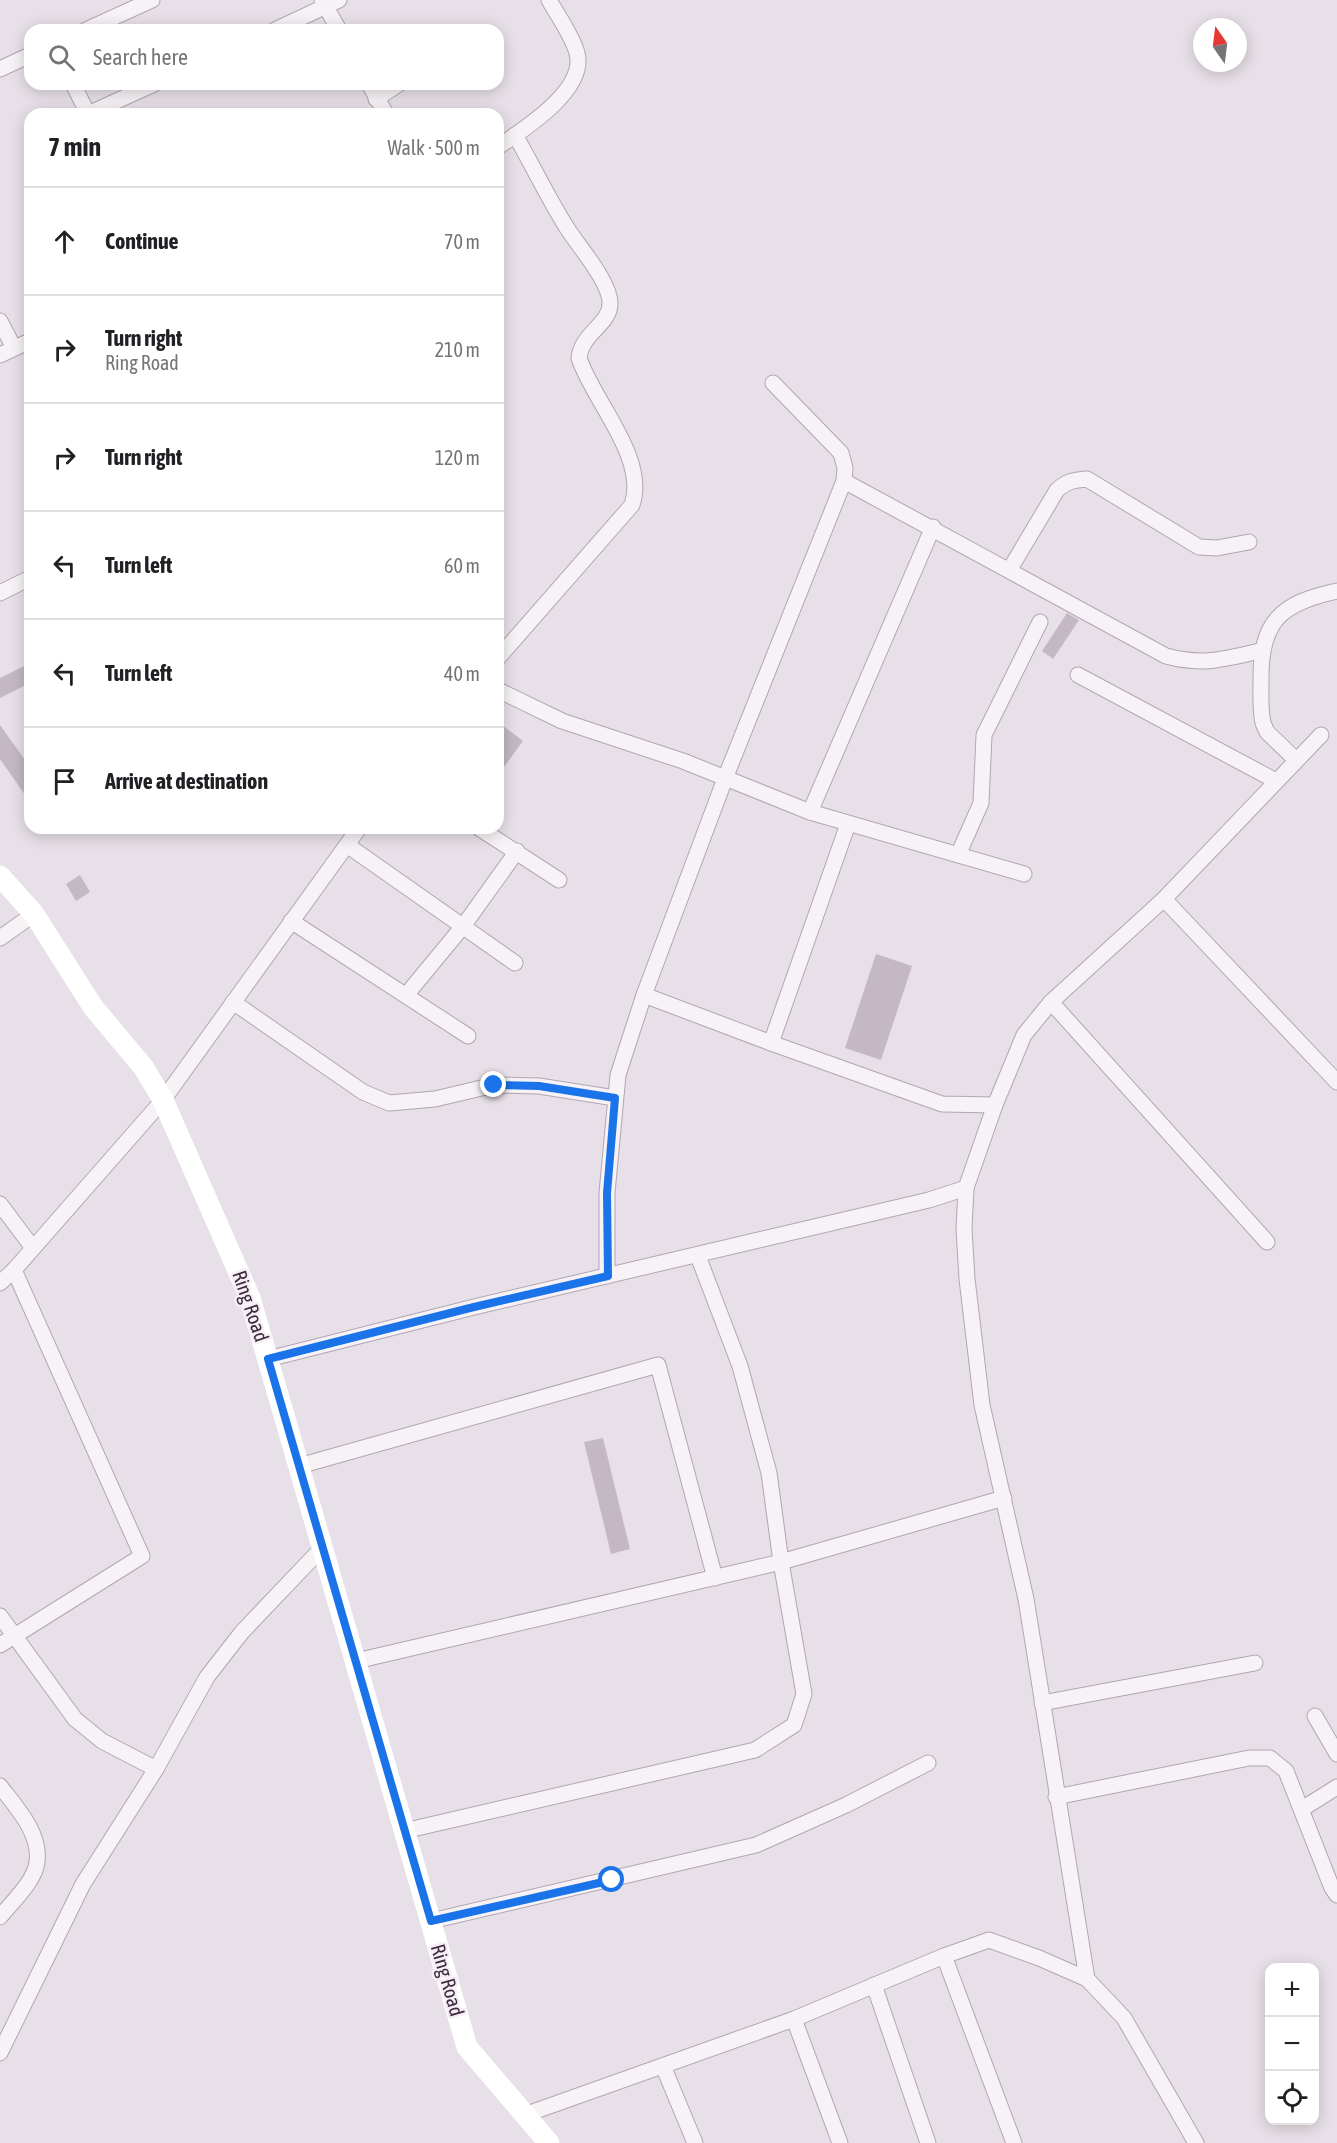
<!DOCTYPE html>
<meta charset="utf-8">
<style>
body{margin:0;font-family:"Asap Condensed",sans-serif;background:#f2f2f2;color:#202124}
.controls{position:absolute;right:18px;bottom:18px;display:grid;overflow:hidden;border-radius:12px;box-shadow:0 3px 15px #0003}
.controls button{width:54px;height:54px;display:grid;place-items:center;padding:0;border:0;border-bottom:2px solid #e0e0e0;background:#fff;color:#202124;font:30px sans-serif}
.compass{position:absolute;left:1193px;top:18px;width:54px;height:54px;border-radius:50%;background:#fff;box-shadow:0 3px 15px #0003;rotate:346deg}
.stop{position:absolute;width:18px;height:18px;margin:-14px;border:4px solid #1a73e8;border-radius:50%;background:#fff}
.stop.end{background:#1a73e8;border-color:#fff;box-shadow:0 2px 6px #0008}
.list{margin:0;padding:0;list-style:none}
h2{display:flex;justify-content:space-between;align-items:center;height:78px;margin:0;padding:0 24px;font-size:26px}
h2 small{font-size:20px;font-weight:400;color:#757577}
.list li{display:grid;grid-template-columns:39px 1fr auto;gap:18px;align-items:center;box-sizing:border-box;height:108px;padding:0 24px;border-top:2px solid #e0e0e0}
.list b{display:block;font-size:22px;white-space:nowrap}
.list p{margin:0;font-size:20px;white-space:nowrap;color:#757577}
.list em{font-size:20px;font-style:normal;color:#757577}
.icon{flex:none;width:33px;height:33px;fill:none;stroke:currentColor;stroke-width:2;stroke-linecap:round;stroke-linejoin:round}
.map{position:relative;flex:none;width:1337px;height:2143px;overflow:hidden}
.search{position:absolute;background:#fff;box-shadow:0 3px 15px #0003;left:24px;top:24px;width:480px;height:66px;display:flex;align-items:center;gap:15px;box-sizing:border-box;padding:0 21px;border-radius:18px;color:#757577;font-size:22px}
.panel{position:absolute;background:#fff;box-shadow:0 3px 15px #0003;left:24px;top:108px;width:480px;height:726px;border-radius:18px}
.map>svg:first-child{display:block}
</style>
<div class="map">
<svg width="1337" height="2143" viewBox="0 0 1337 2143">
<rect width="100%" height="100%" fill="#e8e0e8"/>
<g fill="#c4b8c4">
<path d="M 1067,613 L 1079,620 L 1053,659 L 1042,651 Z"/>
<path d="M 26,665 L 30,674 L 30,683 L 0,698 L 0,678 Z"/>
<path d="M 498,722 L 523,741 L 498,775 Z"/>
<path d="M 0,725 L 30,767 L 30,802 L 0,759 Z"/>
<path d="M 80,875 L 90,892 L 76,901 L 66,884 Z"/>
<path d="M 876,954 L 912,966 L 881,1060 L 845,1048 Z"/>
<path d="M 603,1438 L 630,1549 L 611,1554 L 584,1442 Z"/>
</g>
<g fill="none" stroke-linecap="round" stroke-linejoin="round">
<defs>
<g id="street">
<path d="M 322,0 L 339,30"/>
<path d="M 86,30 L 152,0"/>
<path d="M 275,30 L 339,0"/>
<path d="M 0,69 L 30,55"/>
<path d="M 73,84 L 88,114"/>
<path d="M 369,84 L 386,114"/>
<path d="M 376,99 L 399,84"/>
<path d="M 88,114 L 154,84"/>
<path d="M 498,147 C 524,129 587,90 577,53 C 572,35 558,16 549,0"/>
<path d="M 0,321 L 14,348"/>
<path d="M 0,355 L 30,341"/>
<path d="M 844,481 L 1166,656 C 1204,666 1223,659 1260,651"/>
<path d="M 1010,569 L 1057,490 C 1067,481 1074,480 1087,479 L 1199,547 L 1217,548 L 1249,542"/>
<path d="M 0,593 L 30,578"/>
<path d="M 498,658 L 632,505 C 648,458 593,401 579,358 C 581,334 610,324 610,304 C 611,283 579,247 567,228 C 548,198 533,166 515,135"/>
<path d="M 1078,675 L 1276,781"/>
<path d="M 498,690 L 562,721 L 683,761 L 810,812 L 1024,874"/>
<path d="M 1296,760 L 1267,732 L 1263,723 C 1260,709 1261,695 1261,681 C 1260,622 1280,603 1337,591"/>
<path d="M 810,812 L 933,527"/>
<path d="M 479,828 L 559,880"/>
<path d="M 347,845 L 515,963"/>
<path d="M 958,855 L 981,803 L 984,735 L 1040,622"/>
<path d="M 1164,899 L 1337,1082"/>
<path d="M 291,921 L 468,1036"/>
<path d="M 0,938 L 34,914"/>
<path d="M 407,994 L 464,925 L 517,851"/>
<path d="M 644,995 L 771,1043 L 848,824"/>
<path d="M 233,1002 L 363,1092 L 389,1103 L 435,1099 L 494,1085 L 539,1086 L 615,1098"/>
<path d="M 1051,1002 L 1267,1242"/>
<path d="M 771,1043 L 942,1104 L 995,1105"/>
<path d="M 0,1204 L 33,1248"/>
<path d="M 607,1276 L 607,1193 L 618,1075 L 644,995 L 726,776 L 844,481 L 845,468 L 841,453 L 773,383"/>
<path d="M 0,1283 L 14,1270 L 163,1100 L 359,828"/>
<path d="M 268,1359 L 474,1307 L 929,1200 L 966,1188"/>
<path d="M 299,1466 L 658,1365 L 715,1578"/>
<path d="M 0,1616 L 75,1719 L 102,1741 L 156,1769"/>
<path d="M 0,1645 L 142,1556 L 14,1270"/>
<path d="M 356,1661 L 781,1562 L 1004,1498"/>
<path d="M 1042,1703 L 1255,1663"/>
<path d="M 1315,1716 L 1337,1754"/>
<path d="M 0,1786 C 16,1807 41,1833 37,1862 C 35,1881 12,1902 0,1917"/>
<path d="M 1056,1797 L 1249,1758 L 1270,1758 L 1286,1771 L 1332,1888 L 1337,1895"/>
<path d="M 1302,1809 L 1337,1787"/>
<path d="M 404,1831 L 755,1750 L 794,1725 L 804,1694 L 781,1562 L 769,1473 L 740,1366 L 698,1256"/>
<path d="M 431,1921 L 756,1845 L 846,1805 L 928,1763"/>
<path d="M 944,1956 L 1014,2143"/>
<path d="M 1087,1979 L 1026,1599 L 982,1405 L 967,1279 L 964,1229 L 966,1188 L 995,1105 L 1024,1035 L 1051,1002 L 1164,899 L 1321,735"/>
<path d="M 874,1985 L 928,2143"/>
<path d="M 794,2019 L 840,2143"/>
<path d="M 0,2053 L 83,1884 L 156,1769 L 207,1677 L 242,1632 L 323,1547"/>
<path d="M 663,2066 L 695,2143"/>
<path d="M 527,2114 L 794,2019 L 944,1956 L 989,1940 L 1039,1958 L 1087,1979 L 1124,2018 L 1196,2143"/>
</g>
</defs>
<use href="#street" stroke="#b1a6b1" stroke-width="17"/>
<use href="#street" stroke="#f6f2f6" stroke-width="15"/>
<path stroke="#fff" stroke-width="21" d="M 0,876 L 34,914 L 93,1007 L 144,1068 L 163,1100 L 250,1298 L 467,2047 L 549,2143"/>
</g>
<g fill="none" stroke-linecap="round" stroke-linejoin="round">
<path stroke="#1a73e8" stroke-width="8" d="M 494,1085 L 539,1086 L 615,1098 L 607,1193 L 608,1276 L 474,1307 L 268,1359 L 431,1921 L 612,1880"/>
</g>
<g text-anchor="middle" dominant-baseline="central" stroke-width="5" stroke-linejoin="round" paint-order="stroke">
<g font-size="20" fill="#3d2a3d" stroke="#f5eff5">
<text transform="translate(251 1306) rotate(71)">Ring Road</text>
<text transform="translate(448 1980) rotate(74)">Ring Road</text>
</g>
</g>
</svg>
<div class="controls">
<button>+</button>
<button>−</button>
<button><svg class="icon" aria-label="locate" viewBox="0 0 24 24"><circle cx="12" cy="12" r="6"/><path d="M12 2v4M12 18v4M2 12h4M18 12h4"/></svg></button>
</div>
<svg class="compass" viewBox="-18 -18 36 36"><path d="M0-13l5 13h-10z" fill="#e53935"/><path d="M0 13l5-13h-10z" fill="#757577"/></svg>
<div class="stop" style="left:612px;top:1880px"></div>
<div class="stop end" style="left:494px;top:1085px"></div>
<div class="search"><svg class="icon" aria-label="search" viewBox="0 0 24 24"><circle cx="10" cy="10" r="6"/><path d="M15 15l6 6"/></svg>Search here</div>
<section class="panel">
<h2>7 min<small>Walk · 500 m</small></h2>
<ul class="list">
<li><svg class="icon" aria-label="ahead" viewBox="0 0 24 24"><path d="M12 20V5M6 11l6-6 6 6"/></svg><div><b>Continue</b></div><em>70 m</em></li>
<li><svg class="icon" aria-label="right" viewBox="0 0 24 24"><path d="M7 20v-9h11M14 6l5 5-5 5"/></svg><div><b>Turn right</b><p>Ring Road</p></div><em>210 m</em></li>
<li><svg class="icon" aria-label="right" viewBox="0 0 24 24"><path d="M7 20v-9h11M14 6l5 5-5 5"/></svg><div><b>Turn right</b></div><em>120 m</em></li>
<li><svg class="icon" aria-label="left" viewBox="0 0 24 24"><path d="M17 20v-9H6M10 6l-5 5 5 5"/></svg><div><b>Turn left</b></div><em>60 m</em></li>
<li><svg class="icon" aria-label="left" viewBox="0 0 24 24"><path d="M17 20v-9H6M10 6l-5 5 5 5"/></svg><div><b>Turn left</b></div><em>40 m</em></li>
<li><svg class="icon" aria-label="arrive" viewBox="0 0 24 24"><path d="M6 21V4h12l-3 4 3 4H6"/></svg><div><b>Arrive at destination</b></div></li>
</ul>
</section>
</div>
